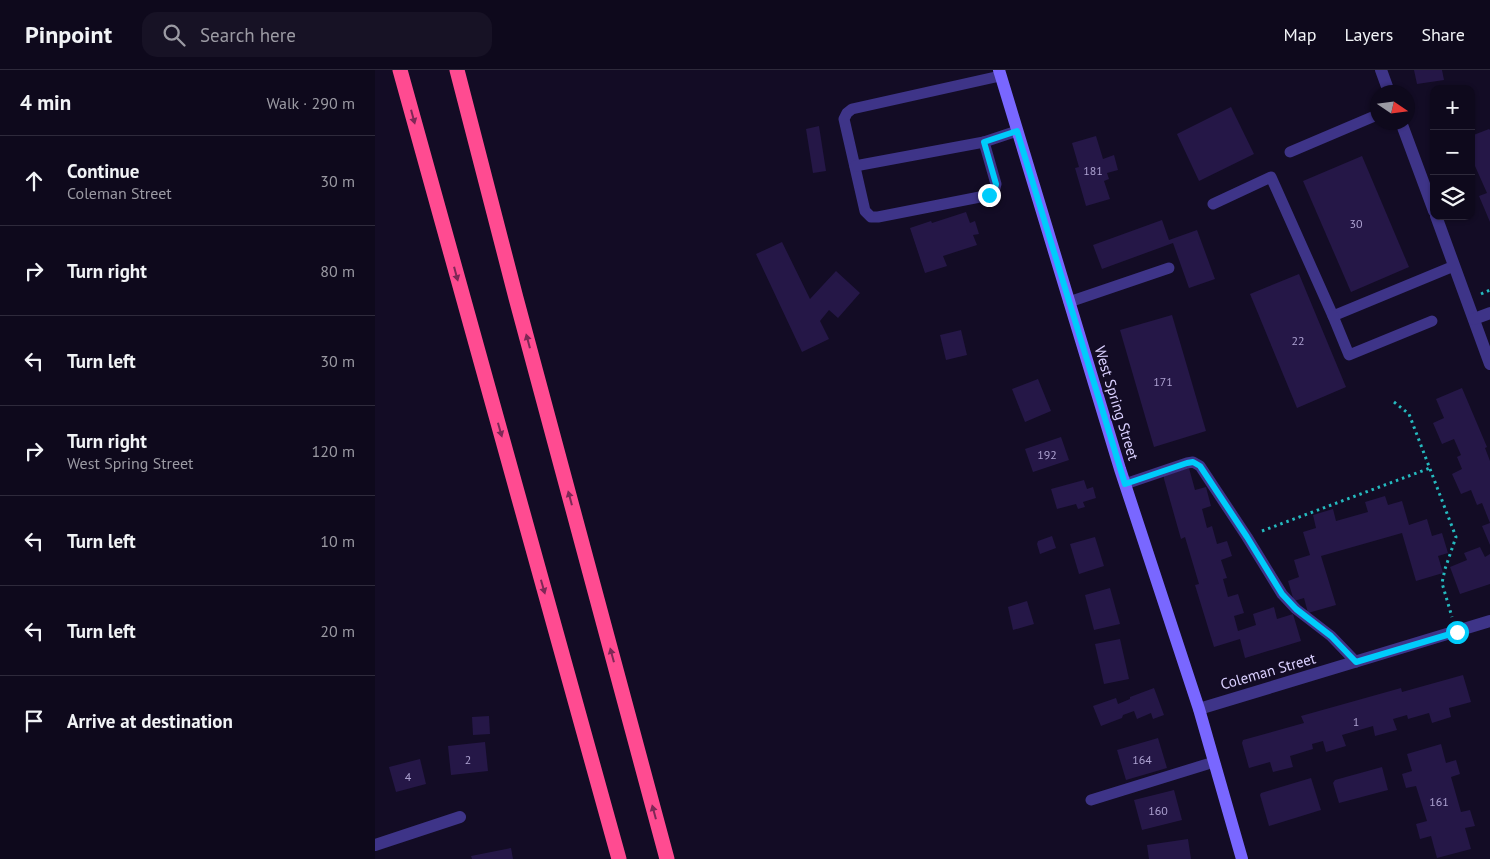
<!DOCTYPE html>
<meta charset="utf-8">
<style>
body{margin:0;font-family:"PT Sans",sans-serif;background:#171225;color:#f1f3f6}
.controls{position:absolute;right:15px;top:15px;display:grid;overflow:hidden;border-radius:10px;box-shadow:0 1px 4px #0004}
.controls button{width:45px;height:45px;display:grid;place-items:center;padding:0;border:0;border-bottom:1px solid #2e2a3b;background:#0e091c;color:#f1f3f6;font:25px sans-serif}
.compass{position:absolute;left:995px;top:15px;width:45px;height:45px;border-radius:50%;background:#0e091c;box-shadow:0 1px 4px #0004;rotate:103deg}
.stop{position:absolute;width:15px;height:15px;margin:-11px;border:4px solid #00ccfb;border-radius:50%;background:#fff}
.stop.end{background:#00ccfb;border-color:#fff;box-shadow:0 1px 5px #0008}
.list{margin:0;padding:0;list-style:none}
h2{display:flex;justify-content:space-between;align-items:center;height:65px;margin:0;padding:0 20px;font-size:21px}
h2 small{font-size:16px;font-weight:400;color:#9b9aa3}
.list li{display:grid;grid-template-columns:32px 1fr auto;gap:15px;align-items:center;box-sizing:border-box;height:90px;padding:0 20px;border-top:1px solid #2e2a3b}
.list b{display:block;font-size:19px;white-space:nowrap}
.list p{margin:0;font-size:16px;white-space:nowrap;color:#9b9aa3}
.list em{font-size:16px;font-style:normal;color:#9b9aa3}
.icon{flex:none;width:28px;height:28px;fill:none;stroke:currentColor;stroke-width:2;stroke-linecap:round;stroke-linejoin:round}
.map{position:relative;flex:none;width:1115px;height:789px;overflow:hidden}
header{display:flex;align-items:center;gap:30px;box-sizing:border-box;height:70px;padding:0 25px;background:#0e091c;border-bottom:1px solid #2e2a3b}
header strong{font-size:24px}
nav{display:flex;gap:28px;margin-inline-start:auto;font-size:18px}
.search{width:350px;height:45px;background:#171225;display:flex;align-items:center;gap:12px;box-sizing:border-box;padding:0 18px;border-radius:15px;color:#9b9aa3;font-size:19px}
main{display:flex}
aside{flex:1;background:#0e091c}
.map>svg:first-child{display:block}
</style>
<header>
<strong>Pinpoint</strong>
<div class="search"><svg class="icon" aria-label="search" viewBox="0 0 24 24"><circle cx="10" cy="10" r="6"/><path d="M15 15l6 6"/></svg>Search here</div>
<nav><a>Map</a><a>Layers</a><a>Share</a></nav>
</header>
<main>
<aside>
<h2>4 min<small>Walk · 290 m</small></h2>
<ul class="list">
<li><svg class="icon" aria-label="ahead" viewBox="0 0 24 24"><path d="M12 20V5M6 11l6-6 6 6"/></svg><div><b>Continue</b><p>Coleman Street</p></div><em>30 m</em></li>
<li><svg class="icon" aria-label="right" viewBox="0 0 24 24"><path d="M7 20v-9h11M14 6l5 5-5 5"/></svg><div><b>Turn right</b></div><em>80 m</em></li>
<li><svg class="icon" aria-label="left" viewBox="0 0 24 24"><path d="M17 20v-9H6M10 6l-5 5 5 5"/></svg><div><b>Turn left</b></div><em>30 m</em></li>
<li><svg class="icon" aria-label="right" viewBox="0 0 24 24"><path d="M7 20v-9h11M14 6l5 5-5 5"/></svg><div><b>Turn right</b><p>West Spring Street</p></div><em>120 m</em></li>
<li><svg class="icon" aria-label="left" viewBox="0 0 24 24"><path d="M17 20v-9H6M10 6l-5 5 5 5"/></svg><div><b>Turn left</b></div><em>10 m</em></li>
<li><svg class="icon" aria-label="left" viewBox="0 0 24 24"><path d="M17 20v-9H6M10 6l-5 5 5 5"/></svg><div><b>Turn left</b></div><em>20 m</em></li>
<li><svg class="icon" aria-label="arrive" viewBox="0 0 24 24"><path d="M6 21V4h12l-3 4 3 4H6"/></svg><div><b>Arrive at destination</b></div></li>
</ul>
</aside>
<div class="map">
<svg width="1115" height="789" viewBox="0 0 1115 789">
<rect width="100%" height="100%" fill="#130c25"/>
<g fill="#251747">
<path d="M 1039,0 L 1067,0 L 1069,10 L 1042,14 Z"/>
<path d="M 856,37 L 879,84 L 824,111 L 802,64 Z"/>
<path d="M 444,56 L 451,101 L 438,103 L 431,59 Z"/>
<path d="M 1114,59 L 1115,60 L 1115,152 L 1104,126 L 1112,123 L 1096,87 L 1096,66 Z"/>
<path d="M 721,66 L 728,89 L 739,85 L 743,100 L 732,103 L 734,109 L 729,111 L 735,129 L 711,136 L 700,98 L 704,97 L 697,73 Z"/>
<path d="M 987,86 L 1034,197 L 976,222 L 928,111 Z"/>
<path d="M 591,142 L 595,153 L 600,151 L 604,164 L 598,165 L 602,175 L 568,186 L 572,196 L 550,203 L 535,158 L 556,151 L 557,153 Z"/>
<path d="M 787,150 L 794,170 L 822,160 L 840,209 L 814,218 L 798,173 L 727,199 L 718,175 Z"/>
<path d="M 407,172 L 435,229 L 461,201 L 485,223 L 463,248 L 454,240 L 445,251 L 454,269 L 427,282 L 381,184 Z"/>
<path d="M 924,204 L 971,317 L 922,338 L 875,224 Z"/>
<path d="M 797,245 L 831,361 L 779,377 L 745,260 Z"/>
<path d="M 586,260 L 592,285 L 571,290 L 565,265 Z"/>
<path d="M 663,309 L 676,341 L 650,352 L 637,319 Z"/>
<path d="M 1087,318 L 1112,377 L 1110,378 L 1115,391 L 1115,453 L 1107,433 L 1102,435 L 1096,420 L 1086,424 L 1077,404 L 1087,399 L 1082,387 L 1086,385 L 1079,369 L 1067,374 L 1058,353 L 1069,348 L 1061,329 Z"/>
<path d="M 686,367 L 694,390 L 658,402 L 650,379 Z"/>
<path d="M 814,398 L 820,420 L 831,417 L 836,436 L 827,439 L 832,458 L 837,456 L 842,474 L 852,471 L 857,486 L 846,490 L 852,508 L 848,509 L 853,527 L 863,524 L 869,543 L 859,546 L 863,561 L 881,555 L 878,544 L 899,537 L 902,549 L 918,544 L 926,571 L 870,588 L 865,569 L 839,577 L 820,515 L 824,514 L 810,467 L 806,469 L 789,409 L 789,406 Z"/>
<path d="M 709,410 L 712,419 L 718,417 L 721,428 L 708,432 L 710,437 L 703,439 L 701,434 L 682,439 L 676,419 Z"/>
<path d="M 1010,426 L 1013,435 L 1027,431 L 1034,455 L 1052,449 L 1057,466 L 1067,463 L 1073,483 L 1063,486 L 1068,503 L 1041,511 L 1027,463 L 946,486 L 961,535 L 933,543 L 929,528 L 919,531 L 913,511 L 924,507 L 919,490 L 935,485 L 928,462 L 941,458 L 938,445 L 958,439 L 961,451 L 993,442 L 990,432 Z"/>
<path d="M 1115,453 L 1115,475 L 1107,456 Z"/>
<path d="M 677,466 L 681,478 L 665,484 L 662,474 L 663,471 Z"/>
<path d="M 720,467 L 729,496 L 704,504 L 695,474 Z"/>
<path d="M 1105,477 L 1110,487 L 1115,484 L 1115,514 L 1085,524 L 1075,497 L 1092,490 L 1089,483 Z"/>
<path d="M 735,518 L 745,554 L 719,560 L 710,525 Z"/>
<path d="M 652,531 L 659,554 L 638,560 L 633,537 Z"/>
<path d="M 745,569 L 754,609 L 729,614 L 720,574 Z"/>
<path d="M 1088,605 L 1096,632 L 1074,638 L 1076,647 L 1057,653 L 1054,643 L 1033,649 L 1032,645 L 1018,649 L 1022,660 L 1000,666 L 998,656 L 967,665 L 971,676 L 951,682 L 948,671 L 937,674 L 938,679 L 915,686 L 918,697 L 898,702 L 895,692 L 874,698 L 867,673 L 868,670 L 929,653 L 926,646 L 1026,618 L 1027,622 Z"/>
<path d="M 779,618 L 789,645 L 778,649 L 776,643 L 762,649 L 759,641 L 748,645 L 747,648 L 726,656 L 718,636 L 741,628 L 743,634 L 755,629 L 755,627 Z"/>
<path d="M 114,646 L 115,664 L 98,665 L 97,647 Z"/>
<path d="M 783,668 L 792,698 L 751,710 L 742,680 Z"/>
<path d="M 110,672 L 113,701 L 76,705 L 73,676 Z"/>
<path d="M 1066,674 L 1071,693 L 1081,690 L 1085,704 L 1076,707 L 1086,742 L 1095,740 L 1100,756 L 1090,758 L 1096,779 L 1062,788 L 1056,766 L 1045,769 L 1041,754 L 1052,751 L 1041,716 L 1031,718 L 1027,704 L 1037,701 L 1032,684 Z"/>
<path d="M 45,689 L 51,714 L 21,722 L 14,697 Z"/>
<path d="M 1007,697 L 1013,720 L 964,733 L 958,713 L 960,710 Z"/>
<path d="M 936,708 L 946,740 L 894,756 L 885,725 L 886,723 Z"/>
<path d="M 799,720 L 807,750 L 767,760 L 759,730 Z"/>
<path d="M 813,769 L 816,789 L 774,789 L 772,775 Z"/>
<path d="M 136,778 L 138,789 L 97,789 L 96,786 Z"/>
</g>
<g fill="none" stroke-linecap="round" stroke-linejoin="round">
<g stroke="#25babf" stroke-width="3" stroke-dasharray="2.5 4" stroke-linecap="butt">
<path d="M 1106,224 L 1115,220"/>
<path d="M 1019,332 L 1034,344 L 1081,467 L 1070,499 L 1067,513 L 1077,547"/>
<path d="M 887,461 L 1055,398"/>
</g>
<g stroke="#3e3488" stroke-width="11">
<path d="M 625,6 L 477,39 L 472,43 L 469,49 L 490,141 L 496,147 L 503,147 L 615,125 L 619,122 L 621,114 L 609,72 L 642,61"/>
<path d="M 915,82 L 1002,45"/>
<path d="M 480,96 L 609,72"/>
<path d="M 838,134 L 896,107 L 958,246 L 1079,196"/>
<path d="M 694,232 L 794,198"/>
<path d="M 958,246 L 974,285 L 1057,251"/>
<path d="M 750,414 L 812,393 L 818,392 L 825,396 L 872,467 L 907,524 L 921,539 L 956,566 L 981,592"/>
<path d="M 716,730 L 839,692"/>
</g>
<g stroke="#3e3488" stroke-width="12">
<path d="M 1006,0 L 1014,22"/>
<path d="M 1026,52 L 1059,141"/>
<path d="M 1061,146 L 1115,294"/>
<path d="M 1099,249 L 1115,243"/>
<path d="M 824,639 L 1115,551"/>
<path d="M 0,775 L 85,747"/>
</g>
<path stroke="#7967ff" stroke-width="12" d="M 624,0 L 745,399 L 824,639 L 867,789"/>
<g stroke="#ff4b91" stroke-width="15">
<path d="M 25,0 L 244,789"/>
<path d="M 82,0 L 141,228 L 292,789"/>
</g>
</g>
<defs><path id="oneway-solid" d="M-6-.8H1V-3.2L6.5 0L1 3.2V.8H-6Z" transform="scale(1.25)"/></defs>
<g fill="#7d2856">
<use href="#oneway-solid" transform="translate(38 47) rotate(75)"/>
<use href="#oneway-solid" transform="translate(81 204) rotate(75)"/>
<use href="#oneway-solid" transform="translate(153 271) rotate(-105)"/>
<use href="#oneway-solid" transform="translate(125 360) rotate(74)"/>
<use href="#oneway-solid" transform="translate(195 428) rotate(-105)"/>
<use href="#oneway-solid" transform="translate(168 517) rotate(74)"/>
<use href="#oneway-solid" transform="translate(237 585) rotate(-105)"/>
<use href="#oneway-solid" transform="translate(279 742) rotate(-105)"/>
</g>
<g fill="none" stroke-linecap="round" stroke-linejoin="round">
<path stroke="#00ccfb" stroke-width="6" d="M 614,125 L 619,122 L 621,114 L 609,72 L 642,61 L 750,414 L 812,393 L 818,392 L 825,396 L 872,467 L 907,524 L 921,539 L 956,566 L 981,592 L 1082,562"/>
</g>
<g text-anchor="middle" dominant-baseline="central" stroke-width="4" stroke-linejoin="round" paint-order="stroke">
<g font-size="12" fill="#ada2d1">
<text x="718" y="100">181</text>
<text x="981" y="153">30</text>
<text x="923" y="270">22</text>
<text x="788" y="311">171</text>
<text x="672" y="384">192</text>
<text x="981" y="651">1</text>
<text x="93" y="689">2</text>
<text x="767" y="689">164</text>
<text x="33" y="706">4</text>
<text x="1064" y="731">161</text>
<text x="783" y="740">160</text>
</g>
<g font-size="15" fill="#dad0ff" stroke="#130c25">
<text transform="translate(742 333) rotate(73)">West Spring Street</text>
<text transform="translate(893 601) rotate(-16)">Coleman Street</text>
</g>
</g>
</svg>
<div class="controls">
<button>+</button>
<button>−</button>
<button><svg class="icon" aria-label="layers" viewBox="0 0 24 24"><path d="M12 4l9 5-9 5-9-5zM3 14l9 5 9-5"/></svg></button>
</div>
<svg class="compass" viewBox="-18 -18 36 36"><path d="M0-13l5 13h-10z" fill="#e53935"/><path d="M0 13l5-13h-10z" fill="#9b9aa3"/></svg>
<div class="stop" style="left:1082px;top:562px"></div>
<div class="stop end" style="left:614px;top:125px"></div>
</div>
</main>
